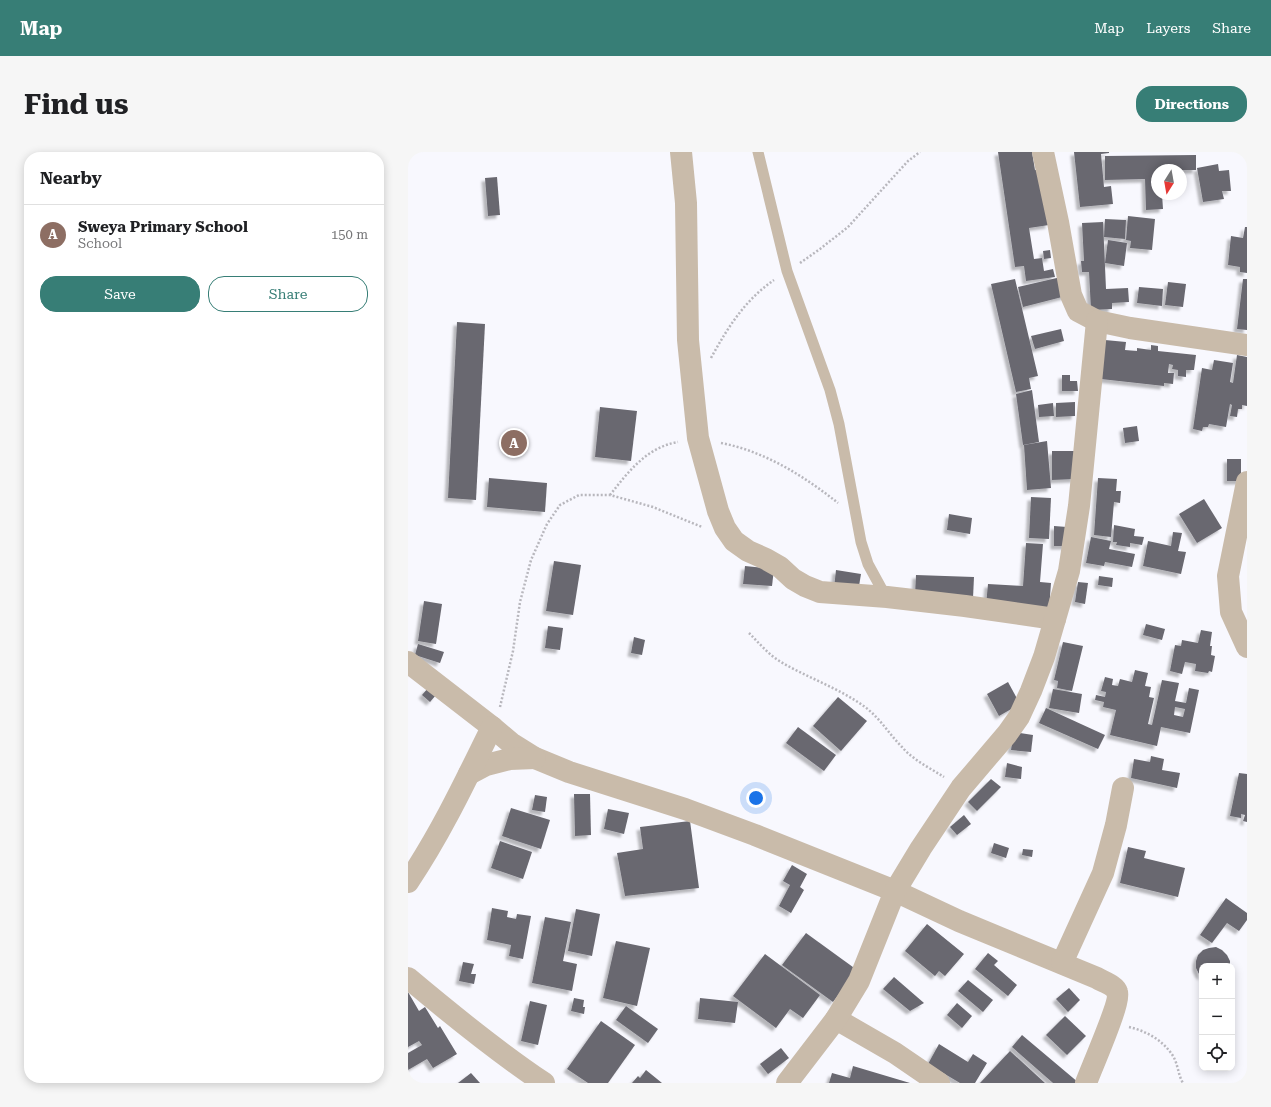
<!DOCTYPE html>
<meta charset="utf-8">
<style>
body{margin:0;font-family:"Roboto Serif",serif;background:#f6f6f6;color:#202124}
.controls{position:absolute;right:12px;bottom:12px;display:grid;overflow:hidden;border-radius:8px;box-shadow:0 2px 10px #0003}
.controls button{width:36px;height:36px;display:grid;place-items:center;padding:0;border:0;border-bottom:1px solid #e0e0e0;background:#fff;color:#202124;font:20px sans-serif}
.compass{position:absolute;left:743px;top:12px;width:36px;height:36px;border-radius:50%;background:#fff;box-shadow:0 2px 10px #0003;rotate:191deg}
.you{position:absolute;left:348px;top:646px;width:14px;height:14px;margin:-10px;border:3px solid #fff;border-radius:50%;background:#1a73e8;box-shadow:0 0 0 6px #1a73e833}
.badge{display:grid;place-items:center;width:26px;height:26px;border-radius:50%;background:#377e76;color:#fff;font-size:13px;font-weight:700}
.pin{position:absolute;translate:-50% -50%;border:2px solid #fff;box-shadow:0 1px 4px #0006}
.list{margin:0;padding:0;list-style:none}
h2{display:flex;justify-content:space-between;align-items:center;height:52px;margin:0;padding:0 16px;font-size:17px}
h2 small{font-size:13px;font-weight:400;color:#757577}
.list li{display:grid;grid-template-columns:26px 1fr auto;gap:12px;align-items:center;box-sizing:border-box;height:60px;padding:0 16px;border-top:1px solid #e0e0e0}
.list b{display:block;font-size:15px;white-space:nowrap}
.list p{margin:0;font-size:13px;white-space:nowrap;color:#757577}
.list em{font-size:13px;font-style:normal;color:#757577}
.actions{display:flex;gap:8px;padding:12px 16px}
.actions a{flex:1;padding:9px 0;border:1px solid #377e76;border-radius:16px;text-align:center;font-size:14px;color:#377e76}
.actions .main{background:#377e76;color:#fff}
.icon{flex:none;width:22px;height:22px;fill:none;stroke:currentColor;stroke-width:2;stroke-linecap:round;stroke-linejoin:round}
.map{position:relative;flex:none;width:839px;height:931px;overflow:hidden;border-radius:16px}
header{display:flex;align-items:center;gap:24px;box-sizing:border-box;height:56px;padding:0 20px;background:#377e76;color:#fff}
header strong{font-size:19px}
nav{display:flex;gap:22px;margin-inline-start:auto;font-size:14px}
.intro{display:flex;align-items:center;justify-content:space-between;box-sizing:border-box;height:96px;padding:0 24px}
h1{margin:0;font-size:28px}
.button{padding:10px 18px;border-radius:16px;background:#377e76;color:#fff;font-size:14px;font-weight:700}
main{display:flex;gap:24px;padding:0 24px}
aside{flex:1;background:#fff;border-radius:16px;box-shadow:0 2px 10px #0003}
.map>svg:first-child{display:block}
</style>
<header>
<strong>Map</strong>
<nav><a>Map</a><a>Layers</a><a>Share</a></nav>
</header>
<div class="intro"><h1>Find us</h1><a class="button">Directions</a></div>
<main>
<aside>
<h2>Nearby<small></small></h2>
<ul class="list">
<li><span class="badge" style="background:#8d6e63">A</span><div><b>Sweya Primary School</b><p>School</p></div><em>150 m</em></li>
</ul>
<div class="actions"><a class="main">Save</a><a>Share</a></div>
</aside>
<div class="map">
<svg width="839" height="931" viewBox="0 0 839 931">
<defs>
<filter id="shadow"><feDropShadow dx="-3.5" dy="3.5" stdDeviation="1" flood-color="#0004"/></filter>
</defs>
<rect width="100%" height="100%" fill="#f8f8fe"/>
<g fill="#696870" fill-rule="evenodd" filter="url(#shadow)">
<path d="M 590,0 L 624,0 L 627,18 L 633,17 L 641,73 L 621,76 L 626,107 L 634,106 L 636,119 L 645,117 L 647,125 L 618,129 L 616,114 L 607,115 Z"/>
<path d="M 666,0 L 701,0 L 701,1 L 693,2 L 696,35 L 703,34 L 705,52 L 672,55 Z"/>
<path d="M 788,3 L 788,18 L 749,18 L 749,42 L 754,42 L 755,57 L 738,58 L 737,27 L 697,28 L 697,4 Z"/>
<path d="M 810,12 L 811,19 L 821,18 L 823,39 L 814,39 L 816,47 L 795,50 L 789,16 Z"/>
<path d="M 89,25 L 92,63 L 80,64 L 77,26 Z"/>
<path d="M 720,64 L 747,67 L 744,98 L 722,96 L 723,89 L 718,88 Z"/>
<path d="M 697,67 L 718,68 L 717,87 L 696,85 Z"/>
<path d="M 695,70 L 698,137 L 720,136 L 721,150 L 704,151 L 704,157 L 683,158 L 681,120 L 674,120 L 673,109 L 676,109 L 674,71 Z"/>
<path d="M 837,75 L 839,75 L 839,121 L 832,120 L 832,115 L 820,113 L 823,84 L 835,86 Z"/>
<path d="M 700,88 L 719,91 L 716,114 L 697,111 Z"/>
<path d="M 642,98 L 643,106 L 636,107 L 635,99 Z"/>
<path d="M 653,125 L 658,144 L 615,155 L 610,135 Z"/>
<path d="M 607,127 L 630,224 L 621,226 L 623,237 L 608,240 L 583,132 Z"/>
<path d="M 835,127 L 839,127 L 839,178 L 829,177 Z"/>
<path d="M 760,130 L 778,132 L 775,155 L 757,153 Z"/>
<path d="M 731,135 L 755,137 L 754,154 L 729,151 Z"/>
<path d="M 49,170 L 77,172 L 68,348 L 40,346 Z"/>
<path d="M 653,177 L 656,189 L 627,197 L 623,184 Z"/>
<path d="M 697,188 L 718,190 L 717,198 L 729,199 L 729,196 L 743,198 L 743,193 L 750,194 L 750,199 L 788,203 L 786,218 L 778,218 L 778,225 L 770,224 L 770,218 L 764,217 L 765,213 L 761,212 L 760,221 L 766,221 L 765,232 L 756,231 L 756,234 L 693,227 Z"/>
<path d="M 829,203 L 839,205 L 839,254 L 834,253 L 834,257 L 830,257 L 829,265 L 822,264 L 824,253 L 822,252 L 818,275 L 801,272 L 800,275 L 795,275 L 794,279 L 785,277 L 794,216 L 804,218 L 806,208 L 825,211 L 822,230 L 825,231 Z"/>
<path d="M 654,223 L 662,223 L 662,229 L 669,229 L 670,239 L 654,239 Z"/>
<path d="M 624,238 L 631,290 L 615,293 L 608,242 Z"/>
<path d="M 667,250 L 667,264 L 648,265 L 648,251 Z"/>
<path d="M 645,251 L 646,264 L 631,265 L 630,253 Z"/>
<path d="M 192,255 L 229,259 L 223,309 L 187,305 Z"/>
<path d="M 729,274 L 731,289 L 717,291 L 715,276 Z"/>
<path d="M 639,289 L 643,336 L 619,338 L 616,293 Z"/>
<path d="M 644,299 L 666,299 L 667,327 L 644,328 Z"/>
<rect x="819" y="307" width="14" height="22"/>
<path d="M 81,326 L 139,331 L 137,360 L 79,355 Z"/>
<path d="M 690,326 L 709,327 L 708,339 L 713,339 L 712,351 L 706,350 L 703,385 L 686,383 Z"/>
<path d="M 623,345 L 643,346 L 641,387 L 621,386 Z"/>
<path d="M 796,347 L 814,376 L 789,391 L 771,362 Z"/>
<path d="M 541,362 L 564,366 L 562,382 L 539,378 Z"/>
<path d="M 706,373 L 727,377 L 726,384 L 736,385 L 734,393 L 722,391 L 722,395 L 708,393 L 709,390 L 705,390 Z"/>
<path d="M 646,374 L 659,375 L 659,394 L 646,394 Z"/>
<path d="M 765,380 L 774,381 L 770,399 L 778,400 L 773,422 L 735,414 L 740,389 L 763,394 Z"/>
<path d="M 683,385 L 703,389 L 701,397 L 727,402 L 724,415 L 697,410 L 696,414 L 678,411 Z"/>
<path d="M 618,391 L 635,392 L 632,430 L 643,431 L 641,458 L 578,453 L 580,432 L 615,434 Z"/>
<path d="M 146,409 L 173,413 L 165,463 L 138,459 Z"/>
<path d="M 337,414 L 366,417 L 364,434 L 335,432 Z"/>
<path d="M 428,418 L 453,422 L 450,440 L 426,436 Z"/>
<path d="M 508,423 L 566,425 L 565,446 L 507,443 Z"/>
<path d="M 691,424 L 705,426 L 704,435 L 690,433 Z"/>
<path d="M 670,430 L 680,431 L 677,452 L 667,450 Z"/>
<path d="M 16,449 L 34,452 L 28,492 L 10,489 Z"/>
<path d="M 738,472 L 757,477 L 754,488 L 735,483 Z"/>
<path d="M 140,474 L 155,476 L 152,498 L 137,496 Z"/>
<path d="M 793,478 L 804,480 L 802,494 L 804,494 L 803,503 L 807,504 L 804,520 L 801,519 L 800,521 L 787,519 L 788,512 L 777,510 L 774,522 L 762,519 L 767,493 L 773,494 L 774,488 L 790,491 Z"/>
<path d="M 226,485 L 237,488 L 234,503 L 223,501 Z"/>
<path d="M 655,490 L 675,494 L 664,539 L 649,536 L 650,529 L 646,528 Z"/>
<path d="M 10,492 L 36,500 L 32,511 L 7,503 Z"/>
<path d="M 727,518 L 740,521 L 737,534 L 743,535 L 741,545 L 746,546 L 740,572 L 744,573 L 754,528 L 771,531 L 767,549 L 778,551 L 781,536 L 791,538 L 782,581 L 753,575 L 749,594 L 702,583 L 708,558 L 695,555 L 696,550 L 687,548 L 688,543 L 697,545 L 698,540 L 693,539 L 697,525 L 705,527 L 704,533 L 710,534 L 712,527 L 724,530 ZM 767,555 L 777,557 L 775,565 L 766,563 Z"/>
<path d="M 600,530 L 612,552 L 591,564 L 579,542 Z"/>
<path d="M 20,536 L 28,543 L 22,550 L 14,543 Z"/>
<path d="M 645,537 L 674,542 L 671,561 L 641,556 Z"/>
<path d="M 430,545 L 459,569 L 433,599 L 405,574 Z"/>
<path d="M 638,556 L 697,583 L 690,597 L 631,571 Z"/>
<path d="M 390,575 L 428,603 L 416,619 L 378,591 Z"/>
<path d="M 606,580 L 625,583 L 623,600 L 603,598 Z"/>
<path d="M 743,604 L 756,607 L 754,618 L 772,621 L 769,636 L 723,626 L 726,607 L 742,610 Z"/>
<path d="M 599,611 L 614,615 L 613,627 L 597,625 Z"/>
<path d="M 831,621 L 839,622 L 839,670 L 835,669 L 837,663 L 833,662 L 833,666 L 822,664 Z"/>
<path d="M 583,627 L 593,635 L 569,659 L 560,650 Z"/>
<path d="M 166,642 L 182,642 L 183,683 L 167,684 Z"/>
<path d="M 127,643 L 139,645 L 137,660 L 124,658 Z"/>
<path d="M 103,656 L 142,668 L 133,697 L 94,684 Z"/>
<path d="M 200,657 L 221,661 L 216,682 L 196,677 Z"/>
<path d="M 556,663 L 563,672 L 549,683 L 542,675 Z"/>
<path d="M 282,669 L 291,736 L 217,744 L 209,701 L 235,697 L 232,675 Z"/>
<path d="M 92,689 L 124,700 L 115,727 L 83,716 Z"/>
<path d="M 586,691 L 601,696 L 598,706 L 583,701 Z"/>
<path d="M 720,695 L 738,699 L 736,706 L 777,716 L 770,745 L 712,731 Z"/>
<path d="M 615,697 L 625,698 L 624,705 L 614,703 Z"/>
<path d="M 384,713 L 399,722 L 392,735 L 396,738 L 383,761 L 371,754 L 382,733 L 375,729 Z"/>
<path d="M 818,746 L 839,761 L 839,768 L 831,779 L 819,771 L 804,791 L 792,783 Z"/>
<path d="M 84,756 L 100,759 L 99,765 L 108,767 L 109,762 L 123,764 L 115,807 L 101,804 L 103,793 L 79,788 Z"/>
<path d="M 168,757 L 192,762 L 184,804 L 160,799 Z"/>
<path d="M 137,765 L 163,770 L 155,809 L 169,812 L 164,839 L 124,831 Z"/>
<path d="M 519,772 L 556,802 L 537,824 L 531,819 L 527,824 L 497,799 Z"/>
<path d="M 398,781 L 449,818 L 425,850 L 374,813 Z"/>
<path d="M 208,789 L 242,796 L 229,854 L 195,846 Z"/>
<path d="M 808,795 L 814,798 L 819,803 L 822,809 L 822,814 L 794,814 L 794,825 L 791,822 L 788,816 L 788,809 L 790,803 L 795,798 L 801,796 Z"/>
<path d="M 580,801 L 590,809 L 586,813 L 609,833 L 600,844 L 567,817 Z"/>
<path d="M 357,802 L 412,843 L 395,866 L 382,857 L 368,876 L 325,844 Z"/>
<path d="M 55,810 L 66,812 L 63,822 L 68,822 L 66,832 L 51,829 Z"/>
<path d="M 486,825 L 516,851 L 502,859 L 475,837 Z"/>
<path d="M 560,828 L 585,848 L 575,860 L 550,839 Z"/>
<path d="M 661,836 L 672,848 L 660,860 L 648,847 Z"/>
<path d="M 0,840 L 11,859 L 17,855 L 30,876 L 32,874 L 49,902 L 25,916 L 19,907 L 0,918 L 0,901 L 14,893 L 11,889 L 0,895 Z"/>
<path d="M 166,846 L 176,848 L 175,855 L 177,855 L 176,862 L 163,859 Z"/>
<path d="M 292,846 L 330,850 L 327,871 L 290,867 Z"/>
<path d="M 122,849 L 139,853 L 130,893 L 113,889 Z"/>
<path d="M 549,851 L 564,864 L 554,876 L 539,863 Z"/>
<path d="M 218,854 L 250,877 L 240,891 L 208,868 Z"/>
<path d="M 657,864 L 678,884 L 659,903 L 638,883 Z"/>
<path d="M 193,869 L 227,893 L 200,931 L 180,931 L 159,917 Z"/>
<path d="M 614,883 L 671,931 L 645,931 L 604,895 Z"/>
<path d="M 531,892 L 560,910 L 565,902 L 579,911 L 567,931 L 552,931 L 520,912 Z"/>
<path d="M 373,896 L 381,906 L 360,922 L 352,912 Z"/>
<path d="M 602,899 L 637,931 L 572,931 Z"/>
<path d="M 445,914 L 502,931 L 421,931 L 424,921 L 442,926 Z"/>
<path d="M 238,918 L 254,931 L 224,931 L 230,924 L 232,926 Z"/>
<path d="M 63,921 L 72,931 L 50,931 Z"/>
</g>
<g fill="none" stroke-linecap="round" stroke-linejoin="round">
<g stroke="#b8b7bd" stroke-width="2.5" stroke-dasharray="2 2" stroke-linecap="butt">
<path d="M 392,111 L 412,97 L 440,75 L 500,9 L 512,0"/>
<path d="M 303,206 C 320,175 337,148 366,128"/>
<path d="M 313,291 C 356,299 396,324 430,351"/>
<path d="M 202,343 C 220,320 239,295 270,290"/>
<path d="M 341,481 C 351,491 361,503 373,510 C 400,526 431,536 457,555 C 472,566 481,582 494,595 C 505,608 522,616 536,625"/>
<path d="M 92,555 L 105,499 L 112,450 L 123,408 L 139,372 L 152,353 L 171,343 L 202,343 L 245,355 L 294,375"/>
<path d="M 721,875 C 738,879 755,888 765,904 C 770,912 770,923 775,931"/>
</g>
<path stroke="#c9bbaa" stroke-width="11" d="M 350,0 L 379,119 L 422,238 L 431,272 L 453,390 L 460,412 L 478,445"/>
<g stroke="#c9bbaa" stroke-width="22">
<path d="M 273,0 L 278,51 L 280,188 L 290,286 L 310,359 L 317,376 L 326,389 L 340,399 L 358,407 L 372,415 L 385,427 L 397,434 L 412,440 L 479,445 L 557,454 L 647,467"/>
<path d="M 635,0 L 650,70 L 663,143 L 670,159 L 689,169 L 722,176 L 839,193"/>
<path d="M 839,330 L 820,424 L 823,460 L 839,495"/>
<path d="M 0,510 L 84,575 L 103,591 L 127,606 L 161,620 L 277,657 L 347,683 L 487,739 L 551,769 L 689,826 C 695,830 707,833 709,840 C 713,850 683,917 678,931"/>
<path d="M 61,622 L 78,613 L 102,607 L 127,606"/>
<path d="M 0,730 C 33,681 58,628 84,575"/>
<path d="M 654,811 L 695,721 L 708,673 L 715,636"/>
<path d="M 0,826 C 44,863 88,899 136,931"/>
<path d="M 428,867 L 487,901 L 531,931"/>
<path d="M 379,931 L 428,867 L 451,829 L 487,739 L 513,696 L 553,636 L 599,582 L 611,565 L 623,539 L 636,505 L 661,419 L 671,354 L 689,169"/>
</g>
</g>
</svg>
<div class="controls">
<button>+</button>
<button>−</button>
<button><svg class="icon" aria-label="locate" viewBox="0 0 24 24"><circle cx="12" cy="12" r="6"/><path d="M12 2v4M12 18v4M2 12h4M18 12h4"/></svg></button>
</div>
<svg class="compass" viewBox="-18 -18 36 36"><path d="M0-13l5 13h-10z" fill="#e53935"/><path d="M0 13l5-13h-10z" fill="#757577"/></svg>
<div class="you"></div>
<div class="pin badge" style="left:106px;top:291px;background:#8d6e63">A</div>
</div>
</main>
